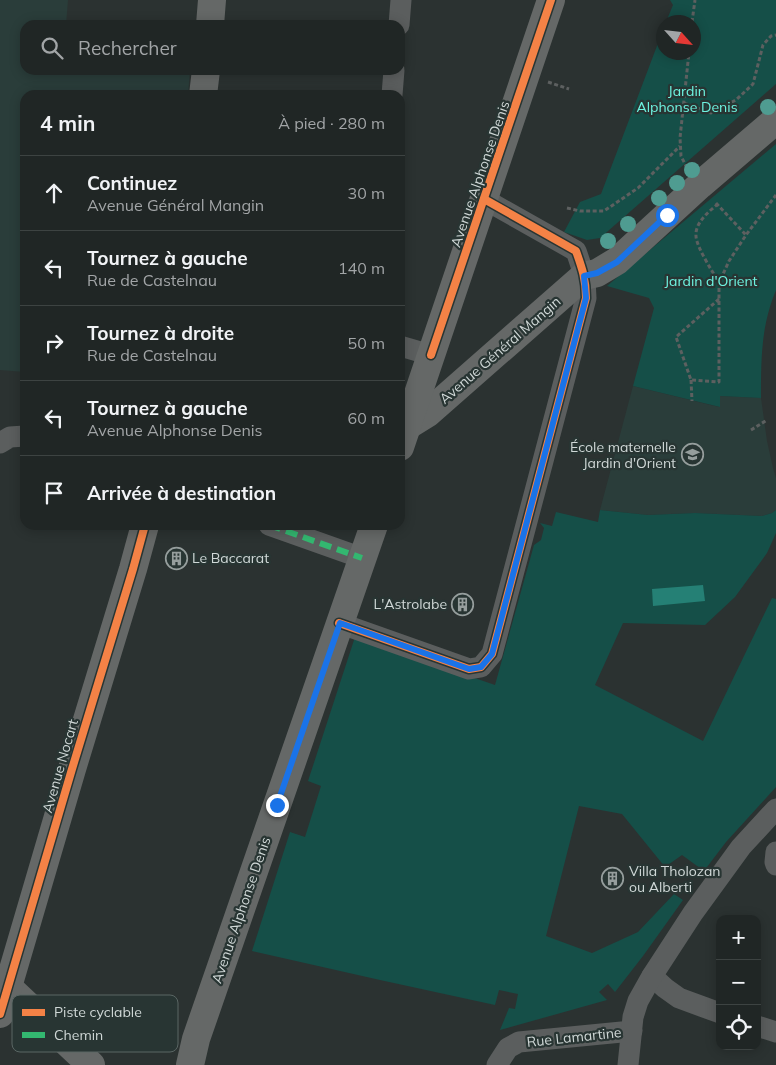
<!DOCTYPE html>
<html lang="fr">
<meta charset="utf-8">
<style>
body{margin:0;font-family:Mulish,sans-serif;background:#282e2d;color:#f1f3f6}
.controls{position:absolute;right:15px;bottom:15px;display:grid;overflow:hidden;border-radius:10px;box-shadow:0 2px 12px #0003}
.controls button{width:45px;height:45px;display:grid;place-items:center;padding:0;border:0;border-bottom:1px solid #3d4342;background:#202625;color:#f1f3f6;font:25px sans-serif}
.compass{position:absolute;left:656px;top:15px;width:45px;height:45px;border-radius:50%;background:#202625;box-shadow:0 2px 12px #0003;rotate:117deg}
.stop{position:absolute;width:15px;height:15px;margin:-11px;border:4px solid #1a73e8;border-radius:50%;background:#fff}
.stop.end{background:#1a73e8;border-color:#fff;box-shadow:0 1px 5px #0008}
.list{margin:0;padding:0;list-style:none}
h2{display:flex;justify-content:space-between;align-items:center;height:65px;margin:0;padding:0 20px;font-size:21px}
h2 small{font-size:16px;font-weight:400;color:#a2a5a7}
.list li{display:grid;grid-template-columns:32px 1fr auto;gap:15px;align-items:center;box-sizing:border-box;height:75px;padding:0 20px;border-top:1px solid #3d4342}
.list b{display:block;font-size:19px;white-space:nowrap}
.list p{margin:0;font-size:16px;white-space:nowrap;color:#a2a5a7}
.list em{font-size:16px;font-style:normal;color:#a2a5a7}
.icon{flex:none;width:28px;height:28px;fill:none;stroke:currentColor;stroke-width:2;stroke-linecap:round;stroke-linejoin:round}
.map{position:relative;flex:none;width:776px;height:1065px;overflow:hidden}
.search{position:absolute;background:#202625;box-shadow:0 2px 12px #0003;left:20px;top:20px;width:385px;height:55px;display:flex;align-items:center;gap:12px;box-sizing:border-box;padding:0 18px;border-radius:15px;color:#a2a5a7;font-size:19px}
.panel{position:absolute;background:#202625;box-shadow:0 2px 12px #0003;left:20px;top:90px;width:385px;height:440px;border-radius:15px}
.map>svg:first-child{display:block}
</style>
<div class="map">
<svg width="776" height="1065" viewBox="0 0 776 1065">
<rect width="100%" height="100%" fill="#2b3231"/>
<g fill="#2a3d3a">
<path d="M 0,0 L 68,0 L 66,25 L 25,25 L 25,70 L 190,70 L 188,95 L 25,95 L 25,372 L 0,370 Z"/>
<path d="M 633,386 L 719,407 L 720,396 L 761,398 L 767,441 L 773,468 L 776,478 L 776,510 L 772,513 L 762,516 L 695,513 L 648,515 L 600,510 Z"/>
</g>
<g fill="#154f48">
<path d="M 670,0 L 776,0 L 776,84 L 600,238 L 587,240 L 564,232 L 580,202 L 601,194 L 663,30 L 664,52 L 694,52 L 694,22 L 666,22 L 673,5 Z"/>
<path d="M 776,144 L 776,290 C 761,326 761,359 761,398 L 720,396 L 720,407 L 633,386 L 654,308 L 649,298 L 607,286 Z"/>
<path d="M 600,510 L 648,515 L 695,513 L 762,516 L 772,513 L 776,510 L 776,533 L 767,553 L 735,597 L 705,625 L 623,623 L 595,685 L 703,741 L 772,598 L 776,599 L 776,787 L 726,842 L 704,871 L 682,855 L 665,867 L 622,814 L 579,806 L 546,936 L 592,953 L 638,932 L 674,894 L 683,900 L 643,956 L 615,992 L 608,984 L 599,992 L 607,1000 L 500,1030 L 509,1008 L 515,1009 L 518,994 L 499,990 L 495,1005 L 380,980 L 252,951 L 290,832 L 305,837 L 321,786 L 308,781 L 355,637 L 495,685 L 534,545 L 541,540 L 544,528 L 540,523 L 552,526 L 556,512 L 598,522 Z"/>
</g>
<path fill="#258075" d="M 703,585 L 705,601 L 653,606 L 652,589 Z"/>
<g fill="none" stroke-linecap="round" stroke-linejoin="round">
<g stroke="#5d6060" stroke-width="3" stroke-dasharray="4 2.5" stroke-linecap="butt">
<path d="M 692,22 L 695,0"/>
<path d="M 548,82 L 569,89"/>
<path d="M 684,103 L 711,113 L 736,100 L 753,84 L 763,45 L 771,36 L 776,35"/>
<path d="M 687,168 L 681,156 L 680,138 L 689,52"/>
<path d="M 716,203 L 746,235"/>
<path d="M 718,204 C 708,212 695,223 696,236 C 696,246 713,273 719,282"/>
<path d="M 567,208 L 580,211 L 604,211 L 638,188 L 680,146"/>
<path d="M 719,299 L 676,337 L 691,380 L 719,382 L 719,283 L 729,261 L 746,235 L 776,195"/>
<path d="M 691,380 L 692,401"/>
<path d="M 751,430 L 767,420"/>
</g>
<g stroke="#5b5e5e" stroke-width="21">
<path d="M 399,25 L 401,0"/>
<path d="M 392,95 L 394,70"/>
<path d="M 400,346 L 431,355"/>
<path d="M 0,443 L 10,437 L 25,436"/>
<path d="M 269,525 L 362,558"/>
<path d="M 339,623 L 469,669 L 481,667 L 492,654 L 586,298 C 586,279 582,268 576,251 L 484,199"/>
<path d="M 776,852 L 775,862 L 776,865"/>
<path d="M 652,976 L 665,988 L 679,998 L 720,1013"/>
<path d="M 757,1026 L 776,1032"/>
<path d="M 497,1065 L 508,1048 L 519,1042 L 632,1031"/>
<path d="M 628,1065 L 633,1017 L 638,1001 L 652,976 L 693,913 L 741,847 L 776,809"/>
</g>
<g stroke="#656867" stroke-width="28">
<path d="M 210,25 L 212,0"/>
<path d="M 203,95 L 206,70"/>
<path d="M 407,426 L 428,413 L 584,276 L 597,273 L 617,261 L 700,185 L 776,120"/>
<path d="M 400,447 L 551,0"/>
<path d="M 8,987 L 91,1065"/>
<path d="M 0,1014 L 72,769 L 133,569 L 145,525"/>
<path d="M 190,1065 L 196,1039 L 374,525"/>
</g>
<path stroke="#33b770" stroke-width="6" stroke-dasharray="12 6" stroke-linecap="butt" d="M 269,525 L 362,558"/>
<defs>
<g id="cycleway">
<path d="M 431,355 L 551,0"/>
<path d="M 339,623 L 469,669 L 481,667 L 492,654 L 586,298 C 586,279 582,268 576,251 L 484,199"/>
<path d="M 0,1014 L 72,769 L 133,569 L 145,525"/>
</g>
</defs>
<use href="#cycleway" stroke="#283533" stroke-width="11"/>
<use href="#cycleway" stroke="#f48246" stroke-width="8"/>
</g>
<g fill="#4f9c91">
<circle cx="768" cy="107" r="8"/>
<circle cx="692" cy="170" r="8"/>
<circle cx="677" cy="183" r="8"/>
<circle cx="659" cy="198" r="8"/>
<circle cx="628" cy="224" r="8"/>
<circle cx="608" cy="241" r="8"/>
</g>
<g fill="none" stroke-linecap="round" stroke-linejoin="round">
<path stroke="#1a73e8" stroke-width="6" d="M 277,805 L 340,623 L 469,669 L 481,667 L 492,654 L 586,298 L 584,276 L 597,273 L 617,262 L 667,215"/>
</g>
<defs>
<symbol id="school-ring" viewBox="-11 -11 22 22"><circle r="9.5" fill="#283533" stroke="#969e9d" stroke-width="1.5"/><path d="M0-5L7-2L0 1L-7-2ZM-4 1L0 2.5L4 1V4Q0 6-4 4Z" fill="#969e9d"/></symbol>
<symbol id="building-ring" viewBox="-11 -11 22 22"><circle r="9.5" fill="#283533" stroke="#969e9d" stroke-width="1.5"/><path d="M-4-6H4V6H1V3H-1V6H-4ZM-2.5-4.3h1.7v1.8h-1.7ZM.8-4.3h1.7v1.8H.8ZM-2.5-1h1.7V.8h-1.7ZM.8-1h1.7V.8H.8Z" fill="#969e9d"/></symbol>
</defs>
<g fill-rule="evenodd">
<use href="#school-ring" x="680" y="442" width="25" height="25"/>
<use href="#building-ring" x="164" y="546" width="25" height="25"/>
<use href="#building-ring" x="450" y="592" width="25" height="25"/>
<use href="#building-ring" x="600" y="866" width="25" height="25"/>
</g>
<g text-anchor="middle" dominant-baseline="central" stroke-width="4.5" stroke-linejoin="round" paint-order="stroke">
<g font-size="14" fill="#6df3e0" stroke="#283533">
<text x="687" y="91">Jardin<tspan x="687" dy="16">Alphonse Denis</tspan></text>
<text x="711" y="281">Jardin d'Orient</text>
</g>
<g font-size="14" fill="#d0d8d7" stroke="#283533">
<text transform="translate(480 174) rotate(-71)">Avenue Alphonse Denis</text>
<text transform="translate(500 350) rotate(-41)">Avenue Général Mangin</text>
<text transform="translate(60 766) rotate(-74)">Avenue Nocart</text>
<text transform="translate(241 910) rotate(-71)">Avenue Alphonse Denis</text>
<text transform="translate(574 1037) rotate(-6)">Rue Lamartine</text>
</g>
<g font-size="14" fill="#d0d8d7" stroke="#283533" text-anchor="end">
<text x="676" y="447">École maternelle<tspan x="676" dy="16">Jardin d'Orient</tspan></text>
<text x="192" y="558" text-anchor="start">Le Baccarat</text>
<text x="447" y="604">L'Astrolabe</text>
<text x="629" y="871" text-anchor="start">Villa Tholozan<tspan x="629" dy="16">ou Alberti</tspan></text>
</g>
</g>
<rect x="12" y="995" width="166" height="57" rx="8" fill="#283533" stroke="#5a6664" stroke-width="1"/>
<rect x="22" y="1009" width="23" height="7" fill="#f48246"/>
<rect x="22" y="1032" width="23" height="6" fill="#33b770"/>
<g font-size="14" fill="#d0d8d7">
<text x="54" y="1017">Piste cyclable</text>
<text x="54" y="1040">Chemin</text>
</g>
</svg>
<div class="controls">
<button>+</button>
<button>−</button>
<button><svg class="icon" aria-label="locate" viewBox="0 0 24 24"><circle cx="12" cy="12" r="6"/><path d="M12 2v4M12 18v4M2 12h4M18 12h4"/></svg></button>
</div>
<svg class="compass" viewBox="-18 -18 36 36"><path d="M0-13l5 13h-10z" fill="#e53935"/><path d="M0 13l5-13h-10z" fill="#a2a5a7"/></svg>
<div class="stop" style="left:667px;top:215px"></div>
<div class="stop end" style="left:277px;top:805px"></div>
<div class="search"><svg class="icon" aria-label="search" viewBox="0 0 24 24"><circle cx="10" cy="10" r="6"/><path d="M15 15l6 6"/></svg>Rechercher</div>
<section class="panel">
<h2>4 min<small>À pied · 280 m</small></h2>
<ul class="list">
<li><svg class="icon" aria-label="ahead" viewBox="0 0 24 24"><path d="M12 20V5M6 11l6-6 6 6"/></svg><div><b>Continuez</b><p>Avenue Général Mangin</p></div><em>30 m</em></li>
<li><svg class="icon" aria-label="left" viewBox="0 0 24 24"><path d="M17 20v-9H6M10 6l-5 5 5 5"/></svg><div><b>Tournez à gauche</b><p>Rue de Castelnau</p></div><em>140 m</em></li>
<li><svg class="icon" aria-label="right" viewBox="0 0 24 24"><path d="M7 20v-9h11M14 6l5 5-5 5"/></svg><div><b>Tournez à droite</b><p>Rue de Castelnau</p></div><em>50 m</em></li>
<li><svg class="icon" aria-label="left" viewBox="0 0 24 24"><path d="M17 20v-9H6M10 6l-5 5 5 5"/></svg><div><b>Tournez à gauche</b><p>Avenue Alphonse Denis</p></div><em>60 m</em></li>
<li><svg class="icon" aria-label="arrive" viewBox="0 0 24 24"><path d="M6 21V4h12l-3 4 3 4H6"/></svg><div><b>Arrivée à destination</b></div></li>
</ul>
</section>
</div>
